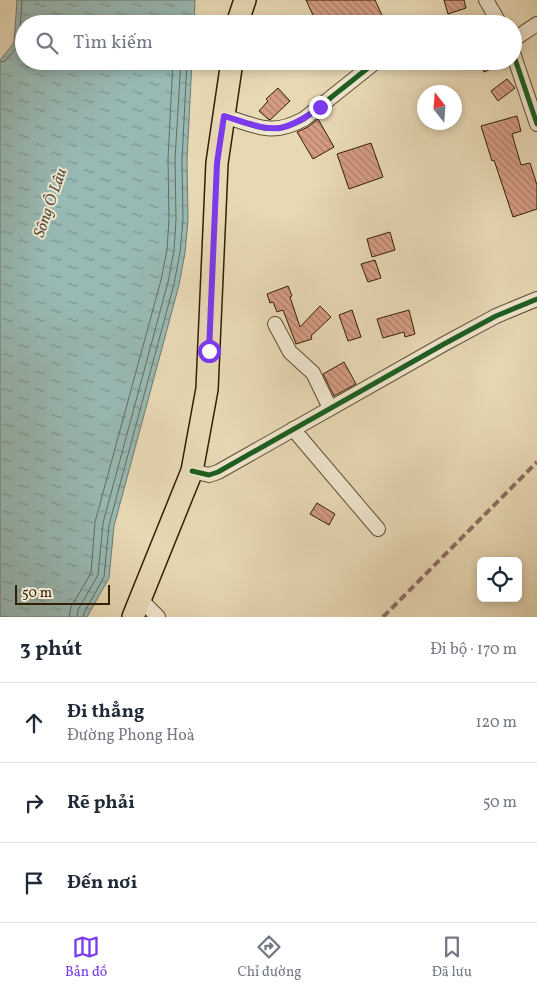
<!DOCTYPE html>
<html lang="vi">
<meta charset="utf-8">
<style>
body{margin:0;font-family:Vollkorn,serif;background:#f2f2f3;color:#1f2937}
.controls{position:absolute;right:15px;bottom:15px;display:grid;overflow:hidden;border-radius:8px;box-shadow:0 2px 8px #0003}
.controls button{width:45px;height:45px;display:grid;place-items:center;padding:0;border:0;border-bottom:1px solid #e0e1e3;background:#fff;color:#1f2937;font:25px sans-serif}
.compass{position:absolute;left:417px;top:85px;width:45px;height:45px;border-radius:50%;background:#fff;box-shadow:0 2px 8px #0003;rotate:343deg}
.scale{position:absolute;left:15px;bottom:12px;width:95px;box-sizing:border-box;padding-left:5px;border:2px solid #311f05;border-top:0;font-size:14px;line-height:18px;white-space:nowrap;color:#311f05;-webkit-text-stroke:4px #f0e6cf;paint-order:stroke}
.stop{position:absolute;width:15px;height:15px;margin:-11px;border:4px solid #7c3aed;border-radius:50%;background:#fff}
.stop.end{background:#7c3aed;border-color:#fff;box-shadow:0 1px 5px #0008}
.list{margin:0;padding:0;list-style:none}
h2{display:flex;justify-content:space-between;align-items:center;height:65px;margin:0;padding:0 20px;font-size:21px}
h2 small{font-size:16px;font-weight:400;color:#747a83}
.list li{display:grid;grid-template-columns:32px 1fr auto;gap:15px;align-items:center;box-sizing:border-box;height:80px;padding:0 20px;border-top:1px solid #e0e1e3}
.list b{display:block;font-size:19px;white-space:nowrap}
.list p{margin:0;font-size:16px;white-space:nowrap;color:#747a83}
.list em{font-size:16px;font-style:normal;color:#747a83}
.icon{flex:none;width:28px;height:28px;fill:none;stroke:currentColor;stroke-width:2;stroke-linecap:round;stroke-linejoin:round}
.map{position:relative;flex:none;width:537px;height:617px;overflow:hidden}
.search{position:absolute;background:#fff;box-shadow:0 2px 8px #0003;left:15px;right:15px;top:15px;height:55px;display:flex;align-items:center;gap:12px;box-sizing:border-box;padding:0 18px;border-radius:28px;color:#747a83;font-size:19px}
.sheet{height:305px;background:#fff}
nav{display:flex;justify-content:space-around;align-items:center;box-sizing:border-box;height:70px;border-top:1px solid #e0e1e3;background:#fff;font-size:14px;color:#747a83}
nav a{display:grid;justify-items:center;gap:2px}
nav .on{color:#7c3aed}
.map>svg:first-child{display:block}
</style>
<div class="map">
<svg width="537" height="617" viewBox="0 0 537 617">
<defs>
<pattern id="water-ripples" width="26" height="14" patternUnits="userSpaceOnUse" patternTransform="scale(1.25)"><rect width="26" height="14" fill="#98b9b4"/><path d="M2 4q2-2 4 0t4 0M15 11q2-2 4 0t4 0" fill="none" stroke="#7d9690"/></pattern>
<pattern id="building-back-hatch" width="6" height="6" patternUnits="userSpaceOnUse" patternTransform="scale(1.25)"><rect width="6" height="6" fill="#d59c83"/><path d="M-1 5l2 2M0 0l6 6M5-1l2 2" fill="none" stroke="#ad7f69"/></pattern>
</defs>
<rect width="100%" height="100%" fill="#e8d9b5"/>
<filter id="stains"><feTurbulence type="fractalNoise" baseFrequency=".004" numOctaves="4"/><feColorMatrix values="0 0 0 0 .2 0 0 0 0 .09 0 0 0 0 .02 0 0 0 .5 -.17"/></filter>
<radialGradient id="worn" r=".72"><stop offset=".6" stop-color="#630" stop-opacity="0"/><stop offset="1" stop-color="#630" stop-opacity=".3"/></radialGradient>
<path fill="url(#water-ripples)" stroke="#6f7b6e" d="M 17,0 L 195,0 L 194,24 L 24,24 L 24,61 L 192,61 L 187,160 L 188,220 L 185,253 L 179,285 L 114,526 L 109,578 L 87,617 L 0,617 L 0,60 L 14,43 Z"/>
<g fill="none" stroke-linecap="round" stroke-linejoin="round">
<g stroke="#646c5c" stroke-width="1">
<path d="M 0,62 L 5,61 L 19,45 L 22,0"/>
<path d="M 69,617 L 71,607 L 91,573 L 95,522 L 161,280 L 167,250 L 169,219 L 168,159 L 173,61"/>
<path d="M 77,617 L 78,610 L 98,575 L 103,523 L 168,282 L 174,251 L 176,219 L 175,159 L 181,61"/>
<path d="M 83,617 L 84,613 L 104,577 L 109,525 L 174,284 L 180,252 L 183,220 L 182,160 L 187,61"/>
</g>
</g>
<g fill="url(#building-back-hatch)" stroke="#311f05">
<path d="M 306,0 L 375,0 L 386,24 L 317,24 Z"/>
<path d="M 444,0 L 464,0 L 466,8 L 448,14 Z"/>
<path d="M 479,61 L 507,61 L 507,62 L 484,72 Z"/>
<path d="M 507,79 L 515,88 L 498,101 L 491,91 Z"/>
<path d="M 278,88 L 290,101 L 270,120 L 268,119 L 259,111 L 268,101 L 266,99 Z"/>
<path d="M 517,116 L 521,131 L 512,134 L 521,165 L 530,163 L 537,185 L 537,209 L 513,217 L 494,160 L 492,161 L 481,126 Z"/>
<path d="M 318,119 L 334,147 L 313,159 L 297,132 L 308,127 Z"/>
<path d="M 371,143 L 383,177 L 349,189 L 337,154 Z"/>
<path d="M 390,232 L 395,250 L 372,257 L 367,239 Z"/>
<path d="M 375,260 L 381,278 L 368,282 L 361,264 Z"/>
<path d="M 288,286 L 292,296 L 290,297 L 300,327 L 320,306 L 331,317 L 311,336 L 312,339 L 296,344 L 283,310 L 277,312 L 273,302 L 270,303 L 267,294 Z"/>
<path d="M 352,310 L 361,337 L 348,341 L 339,315 Z"/>
<path d="M 409,310 L 415,334 L 405,337 L 404,332 L 383,338 L 377,319 Z"/>
<path d="M 344,362 L 356,384 L 334,396 L 323,374 Z"/>
<path d="M 317,503 L 335,514 L 329,525 L 310,514 Z"/>
</g>
<g fill="none" stroke-linecap="round" stroke-linejoin="round">
<defs>
<g id="minor">
<path d="M 486,0 L 500,24"/>
<path d="M 513,40 L 537,24"/>
<path d="M 513,53 L 537,124"/>
<path d="M 224,116 C 258,126 270,137 304,119 L 373,64"/>
<path d="M 275,324 L 290,352 L 313,373 L 330,408"/>
<path d="M 293,429 L 378,529"/>
<path d="M 192,471 L 209,475 L 218,472 L 444,344 L 496,316 L 537,299"/>
<path d="M 140,599 L 158,617"/>
</g>
<g id="primary">
<path d="M 237,24 L 245,0"/>
<path d="M 133,617 L 192,471 L 207,389 L 217,163 L 232,61"/>
</g>
</defs>
<use href="#minor" stroke="#5f4e31" stroke-width="16"/>
<use href="#primary" stroke="#311f05" stroke-width="24"/>
<use href="#minor" stroke="#f0e6cf" stroke-width="14"/>
<use href="#primary" stroke="#e8d9b5" stroke-width="21"/>
<path stroke="#8d6e63" stroke-width="4" stroke-dasharray="8 4" stroke-linecap="butt" d="M 383,617 L 537,462"/>
<defs>
<g id="cycleway">
<path d="M 513,53 L 537,124"/>
<path d="M 224,116 C 258,126 270,137 304,119 L 373,64"/>
<path d="M 192,471 L 209,475 L 218,472 L 444,344 L 496,316 L 537,299"/>
</g>
</defs>
<use href="#cycleway" stroke="#f0e6cf" stroke-width="8"/>
<use href="#cycleway" stroke="#1b5e20" stroke-width="5"/>
</g>
<g fill="none" stroke-linecap="round" stroke-linejoin="round">
<path stroke="#7c3aed" stroke-width="6" d="M 209,351 L 217,163 L 224,116 C 270,130 279,138 320,107"/>
</g>
<g text-anchor="middle" dominant-baseline="central" stroke-width="4" stroke-linejoin="round" paint-order="stroke">
<g font-size="16" font-style="italic" fill="#504d3a" stroke="#f0e6cf">
<text transform="translate(51 203) rotate(-71)">Sông Ô Lâu</text>
</g>
</g>
<rect width="100%" height="100%" filter="url(#stains)"/>
<rect width="100%" height="100%" fill="url(#worn)"/>
</svg>
<div class="controls">
<button><svg class="icon" aria-label="locate" viewBox="0 0 24 24"><circle cx="12" cy="12" r="6"/><path d="M12 2v4M12 18v4M2 12h4M18 12h4"/></svg></button>
</div>
<svg class="compass" viewBox="-18 -18 36 36"><path d="M0-13l5 13h-10z" fill="#e53935"/><path d="M0 13l5-13h-10z" fill="#747a83"/></svg>
<div class="scale">50 m</div>
<div class="stop" style="left:209px;top:351px"></div>
<div class="stop end" style="left:320px;top:107px"></div>
<div class="search"><svg class="icon" aria-label="search" viewBox="0 0 24 24"><circle cx="10" cy="10" r="6"/><path d="M15 15l6 6"/></svg>Tìm kiếm</div>
</div>
<section class="sheet">
<h2>3 phút<small>Đi bộ · 170 m</small></h2>
<ul class="list">
<li><svg class="icon" aria-label="ahead" viewBox="0 0 24 24"><path d="M12 20V5M6 11l6-6 6 6"/></svg><div><b>Đi thẳng</b><p>Đường Phong Hoà</p></div><em>120 m</em></li>
<li><svg class="icon" aria-label="right" viewBox="0 0 24 24"><path d="M7 20v-9h11M14 6l5 5-5 5"/></svg><div><b>Rẽ phải</b></div><em>50 m</em></li>
<li><svg class="icon" aria-label="arrive" viewBox="0 0 24 24"><path d="M6 21V4h12l-3 4 3 4H6"/></svg><div><b>Đến nơi</b></div></li>
</ul>
</section>
<nav>
<a class="on"><svg class="icon" aria-label="map" viewBox="0 0 24 24"><path d="M3 6l6-2 6 2 6-2v14l-6 2-6-2-6 2zM9 4v14M15 6v14"/></svg>Bản đồ</a>
<a><svg class="icon" aria-label="directions" viewBox="0 0 24 24"><path d="M12 3l9 9-9 9-9-9zM9 14v-3h6M13 9l2 2-2 2"/></svg>Chỉ đường</a>
<a><svg class="icon" aria-label="saved" viewBox="0 0 24 24"><path d="M7 4h10v16l-5-4-5 4z"/></svg>Đã lưu</a>
</nav>
